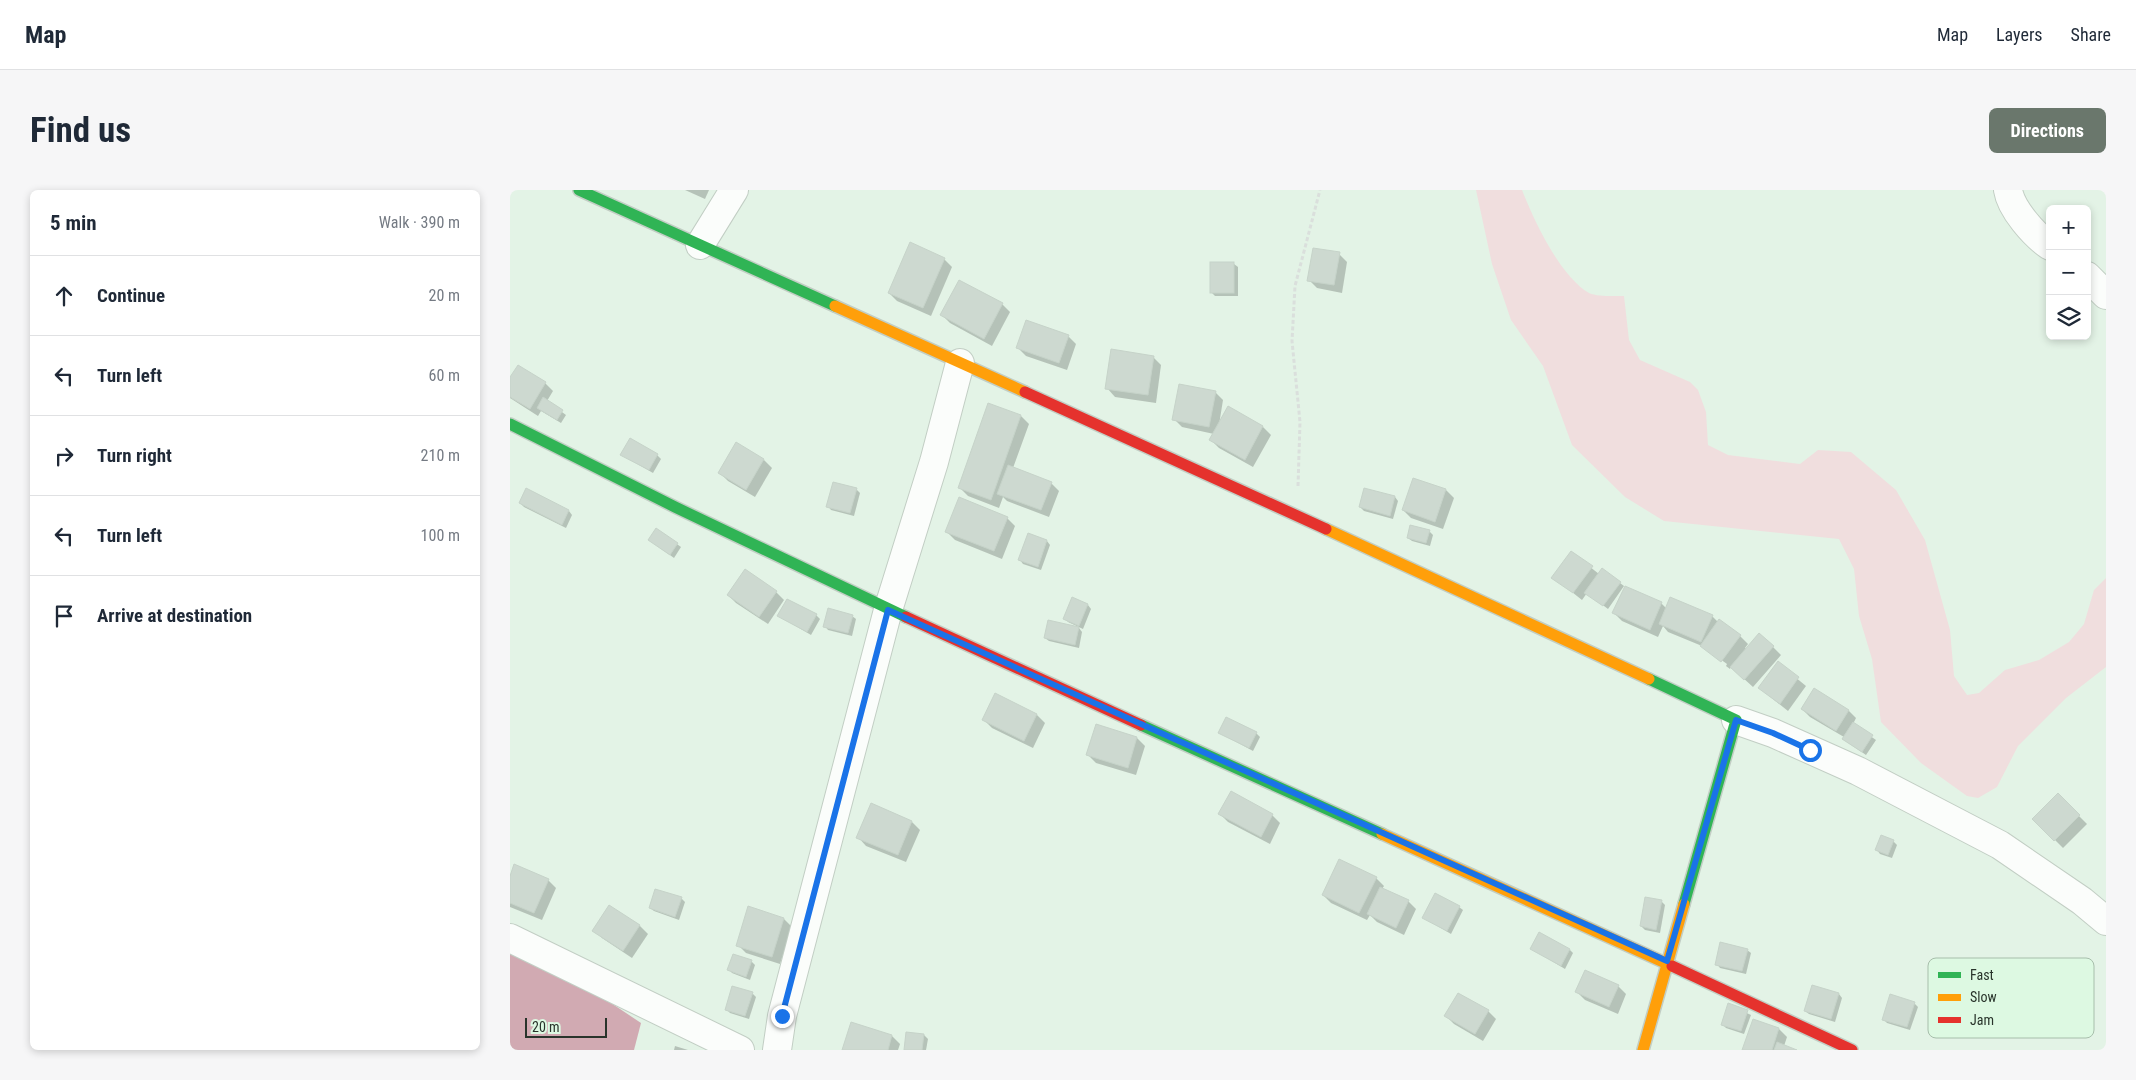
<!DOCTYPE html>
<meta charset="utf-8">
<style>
body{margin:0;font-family:"Roboto Condensed",sans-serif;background:#f6f6f7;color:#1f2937}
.controls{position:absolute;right:15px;top:15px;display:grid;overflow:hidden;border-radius:8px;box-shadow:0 2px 8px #0003}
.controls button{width:45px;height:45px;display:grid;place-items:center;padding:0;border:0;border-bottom:1px solid #e0e1e3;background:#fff;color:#1f2937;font:25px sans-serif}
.scale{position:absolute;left:15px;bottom:12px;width:82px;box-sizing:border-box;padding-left:5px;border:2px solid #29342b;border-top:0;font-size:14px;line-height:18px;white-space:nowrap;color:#29342b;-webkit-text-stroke:4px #ddf9e2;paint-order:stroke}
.stop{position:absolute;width:15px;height:15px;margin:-11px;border:4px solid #1a73e8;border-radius:50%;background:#fff}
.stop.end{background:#1a73e8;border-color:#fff;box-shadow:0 1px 5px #0008}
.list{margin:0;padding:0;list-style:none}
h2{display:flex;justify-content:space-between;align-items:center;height:65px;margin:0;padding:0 20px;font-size:21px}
h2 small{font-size:16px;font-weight:400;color:#747a83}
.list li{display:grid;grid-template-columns:32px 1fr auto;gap:15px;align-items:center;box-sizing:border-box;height:80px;padding:0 20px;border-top:1px solid #e0e1e3}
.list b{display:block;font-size:19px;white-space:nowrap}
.list em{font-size:16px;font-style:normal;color:#747a83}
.icon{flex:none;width:28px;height:28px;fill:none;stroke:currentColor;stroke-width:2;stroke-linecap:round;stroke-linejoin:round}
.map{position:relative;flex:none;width:1596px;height:860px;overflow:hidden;border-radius:8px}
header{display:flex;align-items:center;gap:30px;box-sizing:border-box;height:70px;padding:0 25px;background:#fff;border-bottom:1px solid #e0e1e3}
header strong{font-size:24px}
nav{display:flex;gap:28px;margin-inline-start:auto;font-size:18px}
.intro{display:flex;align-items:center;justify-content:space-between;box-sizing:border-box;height:120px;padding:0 30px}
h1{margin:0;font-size:35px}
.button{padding:12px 22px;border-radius:8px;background:#6a776c;color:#fff;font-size:18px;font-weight:700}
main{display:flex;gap:30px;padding:0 30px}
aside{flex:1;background:#fff;border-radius:8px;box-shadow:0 2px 8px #0003}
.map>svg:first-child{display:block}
</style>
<header>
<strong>Map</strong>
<nav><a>Map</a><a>Layers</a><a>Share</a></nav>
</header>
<div class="intro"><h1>Find us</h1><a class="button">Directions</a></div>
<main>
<aside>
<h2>5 min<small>Walk · 390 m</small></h2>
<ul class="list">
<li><svg class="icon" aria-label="ahead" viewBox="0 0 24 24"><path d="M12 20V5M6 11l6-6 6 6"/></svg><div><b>Continue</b></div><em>20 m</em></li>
<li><svg class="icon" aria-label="left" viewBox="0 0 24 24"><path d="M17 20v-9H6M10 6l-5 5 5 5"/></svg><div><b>Turn left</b></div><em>60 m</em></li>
<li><svg class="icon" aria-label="right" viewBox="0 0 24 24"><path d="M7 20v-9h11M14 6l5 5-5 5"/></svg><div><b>Turn right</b></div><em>210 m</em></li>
<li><svg class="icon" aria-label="left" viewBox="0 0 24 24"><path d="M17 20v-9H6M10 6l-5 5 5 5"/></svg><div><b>Turn left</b></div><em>100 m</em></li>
<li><svg class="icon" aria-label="arrive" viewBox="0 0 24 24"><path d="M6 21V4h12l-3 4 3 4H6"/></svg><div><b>Arrive at destination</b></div></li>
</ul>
</aside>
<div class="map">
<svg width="1596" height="860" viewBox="0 0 1596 860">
<rect width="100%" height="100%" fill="#e3f3e6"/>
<path fill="#f0dede" d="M 966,0 L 1012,0 C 1024,31 1050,86 1079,103 C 1088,107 1104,106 1114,106 L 1119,150 L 1130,170 L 1180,192 L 1188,200 L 1196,222 L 1198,255 L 1218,265 L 1290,274 L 1308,260 L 1341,262 L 1386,300 L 1415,350 L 1440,440 L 1444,486 L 1457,505 L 1469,503 L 1495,480 L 1529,470 L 1559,452 L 1574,434 L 1584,400 L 1596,388 L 1596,477 L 1556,508 L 1508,556 L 1487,597 L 1468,608 L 1457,606 L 1411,573 L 1371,532 L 1362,469 L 1349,426 L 1344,379 L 1329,349 L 1154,331 L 1115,307 L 1062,255 L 1033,176 L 1001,130 L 982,74 Z"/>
<path fill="#d1aab2" d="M 0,764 L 92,807 L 131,833 L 124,860 L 0,860 Z"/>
<g fill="#0003">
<path d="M 175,0 L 199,0 L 195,9 Z"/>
<path d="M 829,64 L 837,72 L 832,103 L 807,98 L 799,90 Z"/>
<path d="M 434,69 L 442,77 L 421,126 L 387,111 L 379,103 Z"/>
<path d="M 724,74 L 728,77 L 728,106 L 705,106 L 701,102 Z"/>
<path d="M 492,114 L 500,122 L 482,156 L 440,133 L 432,125 Z"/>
<path d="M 558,146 L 566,154 L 557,180 L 516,166 L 508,158 Z"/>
<path d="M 643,167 L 651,175 L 646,213 L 605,207 L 597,198 Z"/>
<path d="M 8,176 L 35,193 L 43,201 L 37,211 L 56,225 L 51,233 L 31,221 L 28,226 L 0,208 L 0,189 Z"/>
<path d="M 705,202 L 713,210 L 709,235 L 719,218 L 753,237 L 761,245 L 743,277 L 709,258 L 701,250 L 704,244 L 672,237 L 664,229 Z"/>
<path d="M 479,215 L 511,226 L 519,234 L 503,278 L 541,293 L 549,301 L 539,327 L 497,311 L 493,307 L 489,318 L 458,306 L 450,298 Z"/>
<path d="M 112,265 L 147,265 L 151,269 L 143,283 Z"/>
<path d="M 254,270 L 262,278 L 245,307 L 218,291 L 210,283 Z"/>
<path d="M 904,289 L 936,300 L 944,308 L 933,339 L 901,328 L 893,320 Z"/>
<path d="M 346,299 L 350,303 L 344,326 L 321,320 L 318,316 Z"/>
<path d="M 855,299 L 885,307 L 888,311 L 883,329 L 854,321 L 850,317 Z"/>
<path d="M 10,313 L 59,321 L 62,325 L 56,338 L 14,317 Z"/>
<path d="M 497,328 L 505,336 L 492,369 L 445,350 L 437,342 Z"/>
<path d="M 146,339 L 171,357 L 164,368 L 139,350 Z"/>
<path d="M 919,341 L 923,345 L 920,356 L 902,351 L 898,348 Z"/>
<path d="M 519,344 L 537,351 L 540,355 L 531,380 L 513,374 L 510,370 Z"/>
<path d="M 1061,362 L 1089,384 L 1110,393 L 1114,396 L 1098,419 L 1077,403 L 1072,410 L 1043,387 Z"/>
<path d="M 266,402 L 274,410 L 258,434 L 226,413 L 218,405 Z"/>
<path d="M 563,409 L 578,415 L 581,419 L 573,439 L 558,432 L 555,428 Z"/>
<path d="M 1151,413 L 1157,419 L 1202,426 L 1208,432 L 1230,446 L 1238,454 L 1235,458 L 1237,459 L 1263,457 L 1271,465 L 1243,497 L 1221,477 L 1220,479 L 1216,476 L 1217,474 L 1192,456 L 1158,442 L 1153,436 L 1148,447 L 1112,431 L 1104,423 Z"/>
<path d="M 306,425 L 310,429 L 301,445 L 269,426 Z"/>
<path d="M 342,426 L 346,429 L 342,446 L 318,440 L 315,436 Z"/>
<path d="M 539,432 L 569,438 L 572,442 L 569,458 L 539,451 L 535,448 Z"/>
<path d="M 1268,473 L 1296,496 L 1278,521 L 1249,498 Z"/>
<path d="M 486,505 L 527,525 L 535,533 L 523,558 L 482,538 L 474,530 Z"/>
<path d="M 1292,519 L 1338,520 L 1346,528 L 1343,534 L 1366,550 L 1356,565 L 1337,552 L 1333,549 L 1334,547 L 1300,527 Z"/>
<path d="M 587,535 L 627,548 L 635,556 L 626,585 L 586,573 L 578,565 Z"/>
<path d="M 710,543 L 746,543 L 750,547 L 743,561 Z"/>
<path d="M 1548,605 L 1577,634 L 1553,658 L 1524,629 Z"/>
<path d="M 710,624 L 762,625 L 770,633 L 760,654 L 718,632 Z"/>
<path d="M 402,632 L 410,640 L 396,672 L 356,656 L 348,647 Z"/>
<path d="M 1383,651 L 1387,655 L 1382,668 L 1370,664 L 1367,660 Z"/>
<path d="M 0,685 L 38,690 L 46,698 L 32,730 L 0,717 Z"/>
<path d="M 866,688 L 874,696 L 872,699 L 898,711 L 906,719 L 894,745 L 867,732 L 860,725 L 857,730 L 821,713 L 813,705 Z"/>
<path d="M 171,708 L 175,712 L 169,730 L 144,721 L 140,718 Z"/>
<path d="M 1152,712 L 1155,715 L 1150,743 L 1135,740 L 1131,736 Z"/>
<path d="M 100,717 L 130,736 L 138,744 L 122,768 L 92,748 L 84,740 Z"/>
<path d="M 949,717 L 953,720 L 941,744 L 914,728 Z"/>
<path d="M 274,729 L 282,737 L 270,774 L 236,763 L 228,755 Z"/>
<path d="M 1022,759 L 1060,760 L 1063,763 L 1055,779 Z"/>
<path d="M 1237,760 L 1241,763 L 1236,784 L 1210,778 L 1207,774 Z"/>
<path d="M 223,765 L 242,772 L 245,775 L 240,790 L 222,783 L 219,779 Z"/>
<path d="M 1108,796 L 1116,804 L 1108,824 L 1075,810 L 1067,802 Z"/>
<path d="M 242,803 L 246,807 L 239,829 L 220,823 L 216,819 Z"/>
<path d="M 1329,804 L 1332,808 L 1325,832 L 1299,824 L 1295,821 Z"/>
<path d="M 1404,813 L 1408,817 L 1400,840 L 1377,833 L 1373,829 Z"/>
<path d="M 1219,815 L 1241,825 L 1234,844 L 1216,838 L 1212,834 Z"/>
<path d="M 978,821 L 986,829 L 973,851 L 944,834 L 936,826 Z"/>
<path d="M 342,834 L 382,846 L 390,854 L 388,860 L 333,860 Z"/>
<path d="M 1269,839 L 1277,847 L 1274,856 L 1284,860 L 1233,860 Z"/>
<path d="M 397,843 L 414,845 L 418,849 L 416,860 L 395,860 Z"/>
<path d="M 165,856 L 178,860 L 164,860 Z"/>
</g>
<g fill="#cdd9d0" stroke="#c6d3c9">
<path d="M 400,52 L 435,68 L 413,118 L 378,103 Z"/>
<path d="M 803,58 L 830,62 L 824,95 L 797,91 Z"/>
<rect x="700" y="72" width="24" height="31"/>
<path d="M 449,90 L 493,113 L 474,149 L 430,125 Z"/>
<path d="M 516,130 L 559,145 L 549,173 L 506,158 Z"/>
<path d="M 601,159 L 644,166 L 638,205 L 595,199 Z"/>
<path d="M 8,175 L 36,192 L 20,219 L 0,207 L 0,187 Z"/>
<path d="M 669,194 L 706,201 L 699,237 L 662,230 Z"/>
<path d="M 33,207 L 53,220 L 47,230 L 27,218 Z"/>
<path d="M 478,213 L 511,225 L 481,310 L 448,298 Z"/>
<path d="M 718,216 L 753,236 L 735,270 L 699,250 Z"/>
<path d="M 120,248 L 148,264 L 139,280 L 110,265 Z"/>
<path d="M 226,252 L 254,269 L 236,300 L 208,283 Z"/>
<path d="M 498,275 L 542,292 L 531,320 L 487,304 Z"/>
<path d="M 903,288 L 936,299 L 925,332 L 892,320 Z"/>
<path d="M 323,292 L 347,298 L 340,323 L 316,317 Z"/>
<path d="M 16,298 L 59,320 L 52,335 L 9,313 Z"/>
<path d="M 854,298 L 885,306 L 880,326 L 849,317 Z"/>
<path d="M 449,307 L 498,327 L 484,361 L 435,342 Z"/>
<path d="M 900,335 L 920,340 L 916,353 L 897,348 Z"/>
<path d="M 146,338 L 168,353 L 160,365 L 138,350 Z"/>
<path d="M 518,343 L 537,350 L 528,377 L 508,370 Z"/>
<path d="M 1061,361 L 1083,376 L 1063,403 L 1041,388 Z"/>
<path d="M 1092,378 L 1111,392 L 1093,416 L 1074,403 Z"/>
<path d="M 235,379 L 267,401 L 249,427 L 217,405 Z"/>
<path d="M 1115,396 L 1152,412 L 1140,440 L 1102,423 Z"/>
<path d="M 562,407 L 578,414 L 569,436 L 553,429 Z"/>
<path d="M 1160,407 L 1203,425 L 1191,452 L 1149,434 Z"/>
<path d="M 277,409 L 307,424 L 297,442 L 267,426 Z"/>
<path d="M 318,418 L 343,425 L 338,443 L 313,437 Z"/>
<path d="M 1209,429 L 1231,445 L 1211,472 L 1190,456 Z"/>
<path d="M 538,430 L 569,437 L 565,455 L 534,448 Z"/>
<path d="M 1249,443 L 1264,456 L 1234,490 L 1220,477 Z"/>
<path d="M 1268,471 L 1289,487 L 1270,514 L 1248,498 Z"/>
<path d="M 1304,498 L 1339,520 L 1326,541 L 1291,519 Z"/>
<path d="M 485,503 L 527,524 L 514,551 L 472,530 Z"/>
<path d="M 716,527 L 747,542 L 739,558 L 708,543 Z"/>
<path d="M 1343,532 L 1363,545 L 1352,562 L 1332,549 Z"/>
<path d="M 586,534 L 627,547 L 618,578 L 576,565 Z"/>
<path d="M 721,601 L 763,624 L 751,647 L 708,624 Z"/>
<path d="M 1548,603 L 1570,625 L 1544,651 L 1522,629 Z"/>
<path d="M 361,613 L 402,631 L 388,665 L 346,648 Z"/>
<path d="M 1371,645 L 1384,650 L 1378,665 L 1365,660 Z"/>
<path d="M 829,669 L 867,687 L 849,723 L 812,705 Z"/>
<path d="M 4,674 L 39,689 L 24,723 L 0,713 L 0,686 Z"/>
<path d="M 870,697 L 899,710 L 886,738 L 857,724 Z"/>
<path d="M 145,699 L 172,707 L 165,727 L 139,718 Z"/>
<path d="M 925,703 L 950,716 L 937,741 L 912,728 Z"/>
<path d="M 1135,707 L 1152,710 L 1146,740 L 1130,736 Z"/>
<path d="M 99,715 L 130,735 L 113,761 L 82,741 Z"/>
<path d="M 238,716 L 274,728 L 262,767 L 226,756 Z"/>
<path d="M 1029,742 L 1060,759 L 1051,776 L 1020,759 Z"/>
<path d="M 1210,752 L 1238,759 L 1232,781 L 1205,775 Z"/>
<path d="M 223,764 L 242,770 L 236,787 L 217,780 Z"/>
<path d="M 1075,780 L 1109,795 L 1099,817 L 1065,802 Z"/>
<path d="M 1302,795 L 1329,803 L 1321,829 L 1294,821 Z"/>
<path d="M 222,796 L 243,802 L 235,826 L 215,820 Z"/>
<path d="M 948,803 L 979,820 L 965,844 L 934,826 Z"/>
<path d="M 1380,804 L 1405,812 L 1397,837 L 1372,830 Z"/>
<path d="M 1218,813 L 1238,820 L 1231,841 L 1211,835 Z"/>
<path d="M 1243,829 L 1269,838 L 1262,860 L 1232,860 Z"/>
<path d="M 341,832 L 382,845 L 378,860 L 332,860 Z"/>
<path d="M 396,842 L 414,844 L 412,860 L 394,860 Z"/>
<path d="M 1267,852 L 1287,860 L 1264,860 Z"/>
</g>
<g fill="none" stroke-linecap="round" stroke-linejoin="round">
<defs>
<g id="street">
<path d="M 1498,0 C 1501,19 1524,45 1540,56"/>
<path d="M 190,55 L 224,0"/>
<path d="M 1577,86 L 1596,105"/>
<path d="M 1226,530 L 1263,543 L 1348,581 L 1490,655 L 1572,711 L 1596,731"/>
<path d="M 0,748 L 230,860"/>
<path d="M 267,860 L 272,826 L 378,420 L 424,272 L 450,173"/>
</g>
<g id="fast">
<path d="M 69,0 L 325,116"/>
<path d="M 0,234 L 165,317 L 396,427"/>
<path d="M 1139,489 L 1226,530 L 1174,714"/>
<path d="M 631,535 L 872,644"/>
</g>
<g id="slow">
<path d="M 325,116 L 515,202"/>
<path d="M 816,339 L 1139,489"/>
<path d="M 872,644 L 1162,776"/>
<path d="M 1133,860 L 1174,714"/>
</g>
<g id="jam">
<path d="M 515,202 L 816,339"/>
<path d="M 396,427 L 631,535"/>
<path d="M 1162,776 L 1342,860"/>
</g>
</defs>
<use href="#street" stroke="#c2cec4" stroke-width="30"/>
<use href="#fast" stroke="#c2cec4" stroke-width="14"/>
<use href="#slow" stroke="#c2cec4" stroke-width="14"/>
<use href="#jam" stroke="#c2cec4" stroke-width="14"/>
<path stroke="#dadfdc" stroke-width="3" stroke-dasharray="4 2.5" stroke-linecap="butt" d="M 788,296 L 790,232 L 782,151 L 785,96 L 810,0"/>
<use href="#street" stroke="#fbfdfb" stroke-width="28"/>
<use href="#fast" stroke="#30b455" stroke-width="11"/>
<use href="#slow" stroke="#ff9f0a" stroke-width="11"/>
<use href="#jam" stroke="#e5322d" stroke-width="11"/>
</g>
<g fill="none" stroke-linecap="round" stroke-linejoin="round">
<path stroke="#1a73e8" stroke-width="6" d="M 272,826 L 378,420 L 1157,771 L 1226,530 L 1263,543 L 1300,560"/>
</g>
<rect x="1418" y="768" width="166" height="80" rx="8" fill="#ddf9e2" stroke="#a7beab" stroke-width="1"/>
<rect x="1428" y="782" width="23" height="6" fill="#30b455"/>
<rect x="1428" y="804" width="23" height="7" fill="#ff9f0a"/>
<rect x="1428" y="827" width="23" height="6" fill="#e5322d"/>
<g font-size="14" fill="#29342b">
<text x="1460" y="790">Fast</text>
<text x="1460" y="812">Slow</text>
<text x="1460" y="835">Jam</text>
</g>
</svg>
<div class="controls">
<button>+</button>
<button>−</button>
<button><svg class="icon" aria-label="layers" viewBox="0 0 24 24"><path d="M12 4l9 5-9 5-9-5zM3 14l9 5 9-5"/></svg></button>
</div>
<div class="scale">20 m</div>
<div class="stop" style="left:1300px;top:560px"></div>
<div class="stop end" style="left:272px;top:826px"></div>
</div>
</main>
